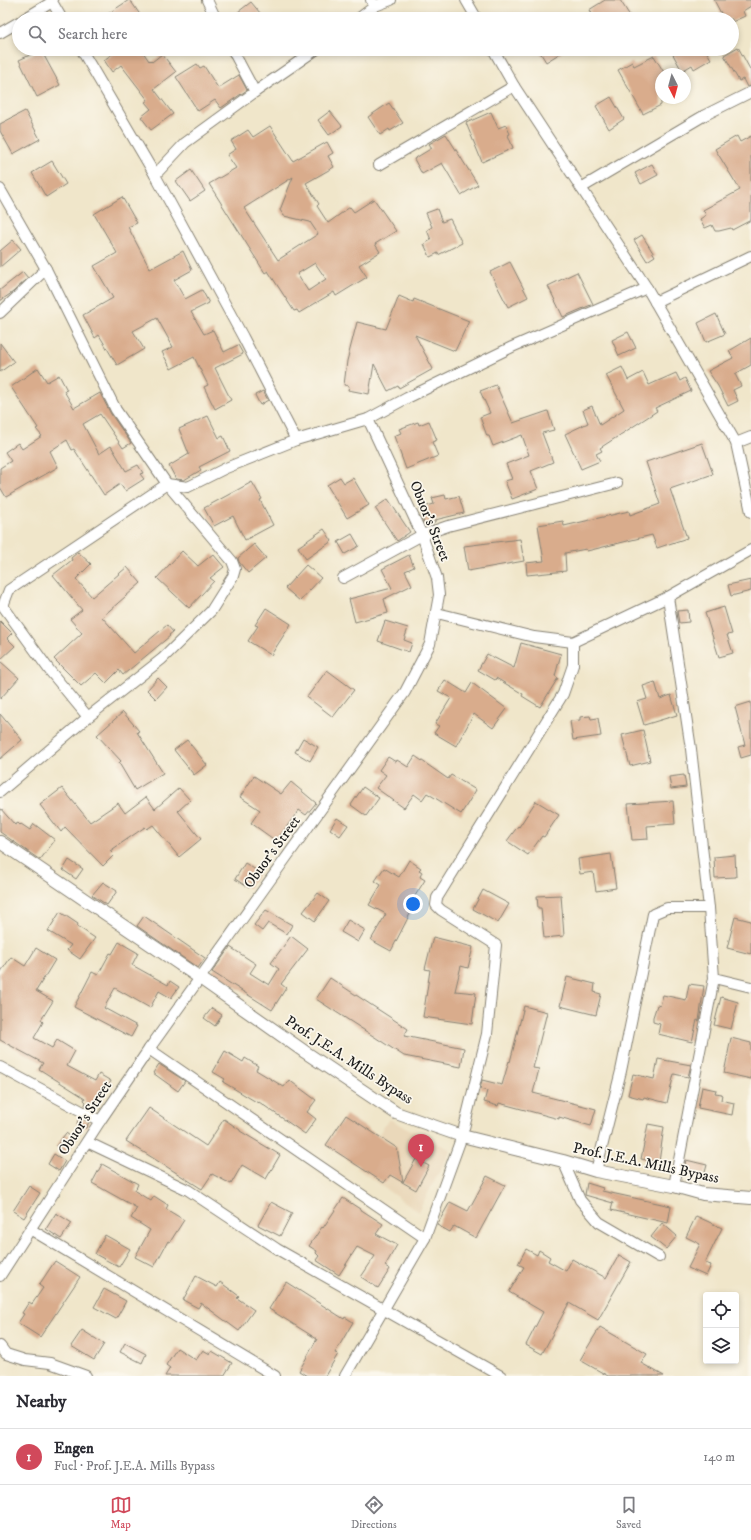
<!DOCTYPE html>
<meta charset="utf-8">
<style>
body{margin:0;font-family:"IM FELL DW Pica",serif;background:#f2f2f3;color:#2b2b33}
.controls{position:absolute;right:12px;bottom:12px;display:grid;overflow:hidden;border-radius:4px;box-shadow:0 2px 6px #0003}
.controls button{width:36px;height:36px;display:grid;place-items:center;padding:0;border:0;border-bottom:1px solid #e1e1e2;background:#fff;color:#2b2b33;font:20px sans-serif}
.compass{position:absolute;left:655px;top:68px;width:36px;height:36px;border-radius:50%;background:#fff;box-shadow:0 2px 6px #0003;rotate:174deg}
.you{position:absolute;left:413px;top:904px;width:14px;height:14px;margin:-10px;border:3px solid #fff;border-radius:50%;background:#1a73e8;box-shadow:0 0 0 6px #1a73e833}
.badge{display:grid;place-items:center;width:26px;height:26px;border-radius:50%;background:#d1495b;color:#fff;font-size:13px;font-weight:700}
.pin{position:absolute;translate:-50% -33px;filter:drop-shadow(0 1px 2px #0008)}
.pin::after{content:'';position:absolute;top:21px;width:14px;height:12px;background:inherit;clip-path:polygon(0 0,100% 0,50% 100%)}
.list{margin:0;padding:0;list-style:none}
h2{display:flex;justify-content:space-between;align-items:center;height:52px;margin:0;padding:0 16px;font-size:17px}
h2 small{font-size:13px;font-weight:400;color:#7c7c81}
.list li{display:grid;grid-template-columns:26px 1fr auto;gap:12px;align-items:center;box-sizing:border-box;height:56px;padding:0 16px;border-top:1px solid #e1e1e2}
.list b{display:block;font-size:15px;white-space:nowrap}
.list p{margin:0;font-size:13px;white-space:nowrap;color:#7c7c81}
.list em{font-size:13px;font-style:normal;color:#7c7c81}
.icon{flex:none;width:22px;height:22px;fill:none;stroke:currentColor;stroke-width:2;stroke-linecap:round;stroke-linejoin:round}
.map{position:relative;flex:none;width:751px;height:1376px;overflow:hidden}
.search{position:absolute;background:#fff;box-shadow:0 2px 6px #0003;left:12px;right:12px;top:12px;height:44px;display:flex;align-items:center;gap:10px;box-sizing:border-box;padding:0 14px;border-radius:22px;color:#7c7c81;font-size:15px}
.sheet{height:108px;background:#fff}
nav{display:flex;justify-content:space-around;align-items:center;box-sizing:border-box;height:56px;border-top:1px solid #e1e1e2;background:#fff;font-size:11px;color:#7c7c81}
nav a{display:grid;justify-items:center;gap:2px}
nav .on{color:#d1495b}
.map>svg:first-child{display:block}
</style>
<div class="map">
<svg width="751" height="1376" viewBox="0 0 751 1376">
<rect width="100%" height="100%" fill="#fbf7ec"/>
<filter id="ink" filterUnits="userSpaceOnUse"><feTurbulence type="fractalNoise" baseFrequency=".025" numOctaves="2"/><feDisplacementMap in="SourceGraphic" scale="8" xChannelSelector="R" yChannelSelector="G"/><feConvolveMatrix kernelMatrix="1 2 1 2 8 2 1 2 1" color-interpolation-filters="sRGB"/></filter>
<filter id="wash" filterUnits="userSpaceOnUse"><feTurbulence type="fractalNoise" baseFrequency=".012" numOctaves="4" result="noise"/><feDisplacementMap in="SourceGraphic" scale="16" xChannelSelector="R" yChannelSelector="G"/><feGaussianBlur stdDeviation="0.9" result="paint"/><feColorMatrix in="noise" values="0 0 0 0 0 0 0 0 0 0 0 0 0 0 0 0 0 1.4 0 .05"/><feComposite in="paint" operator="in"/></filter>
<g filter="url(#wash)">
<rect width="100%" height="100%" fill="#f0e6ca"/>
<path fill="#ead8ba" d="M 389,1119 L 451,1150 L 418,1212 L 356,1168 Z"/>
<g id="blocks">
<g fill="#d9ac8c" fill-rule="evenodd">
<path d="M 129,0 L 130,0 L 143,19 L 100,19 Z"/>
<path d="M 605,0 L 620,0 L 630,16 L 624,19 L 594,19 L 589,10 Z"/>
<path d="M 714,0 L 751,0 L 751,6 L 743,11 L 745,16 L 732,22 L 732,19 L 724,19 Z"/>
<path d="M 251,2 L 265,19 L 243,19 L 238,12 Z"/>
<path d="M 738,47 L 751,71 L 751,86 L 747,87 L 743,79 L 739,81 L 724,55 Z"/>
<path d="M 119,49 L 141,49 L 149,61 L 150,60 L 152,62 L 162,54 L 176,72 L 154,89 L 173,114 L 151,130 L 141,117 L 151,109 L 145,102 L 148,100 L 121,65 L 112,72 L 104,60 Z"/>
<path d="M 538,49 L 567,49 L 546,62 Z"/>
<path d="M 670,49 L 705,49 L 711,59 L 694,69 L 692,65 L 682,71 Z"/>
<path d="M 41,50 L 60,85 L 37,97 L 19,60 Z"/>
<path d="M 654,56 L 665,74 L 661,74 L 661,105 L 643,114 L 618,70 L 632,62 L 634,66 Z"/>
<path d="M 197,64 L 200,68 L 204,66 L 218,88 L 239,75 L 247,90 L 221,108 L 215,100 L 198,111 L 176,77 Z"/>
<path d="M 611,97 L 624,119 L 609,129 L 596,106 Z"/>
<path d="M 389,103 L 403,123 L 390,131 L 389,129 L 380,135 L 368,117 Z"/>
<path d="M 25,111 L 40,139 L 13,154 L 0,131 L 0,124 Z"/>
<path d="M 330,111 L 342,126 L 329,135 L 318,120 Z"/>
<path d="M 491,112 L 498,128 L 506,125 L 510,134 L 508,135 L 513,148 L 482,162 L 466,123 Z"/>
<path d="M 270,126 L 293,161 L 327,142 L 333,153 L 328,156 L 334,167 L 306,183 L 319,204 L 317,206 L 328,223 L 350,207 L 354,212 L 374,199 L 396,231 L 375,244 L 380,252 L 359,265 L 367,277 L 336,296 L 334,292 L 299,313 L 297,310 L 294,311 L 268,271 L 265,273 L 209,184 L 236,168 L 227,155 L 236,149 L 231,141 L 248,130 L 253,137 ZM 293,177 L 280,210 L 284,216 L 310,222 L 318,234 L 278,260 L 244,208 ZM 315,263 L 326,279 L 308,291 L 297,274 Z"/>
<path d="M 446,134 L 478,185 L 461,195 L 442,163 L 422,174 L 414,159 L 432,148 L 429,144 Z"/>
<path d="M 737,136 L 740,142 L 751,136 L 751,220 L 732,230 L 731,228 L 719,231 L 715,231 L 712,225 L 705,228 L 700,219 L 706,215 L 703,210 L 740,190 L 715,149 Z"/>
<path d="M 52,161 L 66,184 L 46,197 L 32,173 Z"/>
<path d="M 652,164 L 658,175 L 641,184 L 635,173 Z"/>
<path d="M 191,170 L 205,191 L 190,201 L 176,181 Z"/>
<path d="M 122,197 L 137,223 L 128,227 L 150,269 L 183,251 L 192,270 L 174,280 L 185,299 L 202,290 L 209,303 L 191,312 L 204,334 L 213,330 L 224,352 L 238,345 L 243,354 L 215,368 L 231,400 L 215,409 L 204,387 L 208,385 L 194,357 L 171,369 L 162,352 L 173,347 L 157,318 L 133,331 L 144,349 L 117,365 L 99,335 L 95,338 L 83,315 L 113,298 L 94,266 L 117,253 L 94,214 Z"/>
<path d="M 437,209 L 442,222 L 450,219 L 462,243 L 438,255 L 438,253 L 430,257 L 424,244 L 431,240 L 427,230 L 432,227 L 426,213 Z"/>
<path d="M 642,235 L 655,256 L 647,261 L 634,240 Z"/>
<path d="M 13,240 L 21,249 L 0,267 L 0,251 Z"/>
<path d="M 510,262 L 528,297 L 508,307 L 490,272 Z"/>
<path d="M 23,272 L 28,278 L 13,292 L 0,301 L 0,290 Z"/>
<path d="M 577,272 L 593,304 L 563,317 L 548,286 Z"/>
<path d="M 399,296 L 413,302 L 414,299 L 469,321 L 455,351 L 415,335 L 433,369 L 399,388 L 398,386 L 388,391 L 374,364 L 369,394 L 348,390 L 349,386 L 344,385 L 347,361 L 357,322 L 386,329 Z"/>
<path d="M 716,314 L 725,334 L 706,342 L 698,323 Z"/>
<path d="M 628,332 L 636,348 L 619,356 L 612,340 Z"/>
<path d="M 751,338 L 751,365 L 735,374 L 741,386 L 733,390 L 738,401 L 728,406 L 718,386 L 708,371 L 733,358 L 729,351 Z"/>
<path d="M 0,343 L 14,362 L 0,372 Z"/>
<path d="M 622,367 L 628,380 L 643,372 L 649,385 L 676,373 L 680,381 L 685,378 L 691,391 L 655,408 L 657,411 L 600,448 L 602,451 L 596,454 L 600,461 L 581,469 L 565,434 L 588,423 L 583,410 L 592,406 L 600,425 L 624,409 L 606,375 Z"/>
<path d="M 38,368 L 47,382 L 59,375 L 67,390 L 64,391 L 74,408 L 100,393 L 111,414 L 131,443 L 123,448 L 100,414 L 83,424 L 99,454 L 111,446 L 126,471 L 138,465 L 143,473 L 140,474 L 144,479 L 125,491 L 120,484 L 104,495 L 74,449 L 72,450 L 67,440 L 50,451 L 58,467 L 6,497 L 0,487 L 0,468 L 11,461 L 5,452 L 18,443 L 22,449 L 42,436 L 36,429 L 38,428 L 11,387 Z"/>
<path d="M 496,385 L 513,423 L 548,411 L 554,430 L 542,433 L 553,462 L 531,471 L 538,489 L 512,499 L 505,481 L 512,479 L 506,464 L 529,455 L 522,435 L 493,446 L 489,436 L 487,436 L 480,417 L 490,413 L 480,391 Z"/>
<path d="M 263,391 L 268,400 L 260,405 L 255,395 Z"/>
<path d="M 208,416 L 219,438 L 223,436 L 230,451 L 199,467 L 201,470 L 184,480 L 176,479 L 169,466 L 189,454 L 179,429 Z"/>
<path d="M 429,421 L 437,440 L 432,442 L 438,456 L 406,469 L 394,436 L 401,433 L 399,429 L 418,422 L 419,425 Z"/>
<path d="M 702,443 L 713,474 L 670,489 L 687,538 L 657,548 L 652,535 L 587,551 L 586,549 L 565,553 L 566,571 L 527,575 L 526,563 L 544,561 L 538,525 L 563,521 L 564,526 L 629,511 L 630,515 L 660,504 L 646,462 Z"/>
<path d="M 340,477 L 344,483 L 353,478 L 369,505 L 347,518 L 327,485 Z"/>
<path d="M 252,482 L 262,499 L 260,500 L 273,525 L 245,540 L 233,516 L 214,526 L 204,508 Z"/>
<path d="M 445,495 L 446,499 L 459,496 L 464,513 L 435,520 L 435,522 L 424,524 L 420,508 L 434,504 L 432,498 Z"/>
<path d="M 388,499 L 410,532 L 397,541 L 375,508 Z"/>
<path d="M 324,529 L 332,541 L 306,559 L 298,547 Z"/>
<path d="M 352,534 L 359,546 L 345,554 L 338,542 Z"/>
<path d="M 520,539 L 524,561 L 468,571 L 464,546 Z"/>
<path d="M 254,544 L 266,558 L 248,573 L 239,562 L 238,558 Z"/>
<path d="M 182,551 L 198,566 L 213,554 L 224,567 L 210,578 L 214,581 L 189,608 L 157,578 Z"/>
<path d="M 78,552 L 91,564 L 76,579 L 92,597 L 127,567 L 141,583 L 102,617 L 134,653 L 167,625 L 173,632 L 169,635 L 170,636 L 123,675 L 119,670 L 106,683 L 96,673 L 81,686 L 54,659 L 82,633 L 70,619 L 82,610 L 53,575 L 72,560 L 71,558 Z"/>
<path d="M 409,555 L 414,567 L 405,571 L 412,585 L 384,599 L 388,613 L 355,622 L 349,599 L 392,588 L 382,569 Z"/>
<path d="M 306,565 L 321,578 L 300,601 L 285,588 Z"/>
<path d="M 751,580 L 751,591 L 731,596 L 728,585 Z"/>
<path d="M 724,607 L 732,634 L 727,635 L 733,653 L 719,657 L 705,613 Z"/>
<path d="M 266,608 L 291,624 L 271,655 L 248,641 L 258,626 L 255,625 Z"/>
<path d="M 688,610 L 689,622 L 679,623 L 677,611 Z"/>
<path d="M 0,621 L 12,633 L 7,638 L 15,646 L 0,660 Z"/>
<path d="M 385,621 L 408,628 L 404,640 L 412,643 L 409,652 L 378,641 Z"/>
<path d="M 521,643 L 561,654 L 555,676 L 558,678 L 540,707 L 522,696 L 523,694 L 496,678 L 495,680 L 478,670 L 487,654 L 514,668 Z"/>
<path d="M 0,661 L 19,678 L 0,699 Z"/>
<path d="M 327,670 L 354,690 L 333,717 L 307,697 Z"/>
<path d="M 158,678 L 167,687 L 156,699 L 147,690 Z"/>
<path d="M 445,680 L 466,693 L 472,683 L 507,709 L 493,728 L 474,714 L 456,746 L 434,733 L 439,726 L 435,724 L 451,698 L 438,691 Z"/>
<path d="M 655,682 L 660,699 L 671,695 L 677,715 L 644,725 L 637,702 L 647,699 L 643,686 Z"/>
<path d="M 751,702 L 751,755 L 741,758 L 738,747 L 745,745 L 735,707 Z"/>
<path d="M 123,712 L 139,731 L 137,732 L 163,773 L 135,790 L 119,763 L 121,761 L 97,735 Z"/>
<path d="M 0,714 L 22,740 L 0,759 Z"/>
<path d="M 590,716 L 591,719 L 598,718 L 601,736 L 573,740 L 570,721 L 580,720 L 580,717 Z"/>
<path d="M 643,730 L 650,761 L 630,766 L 622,735 Z"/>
<path d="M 303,738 L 318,747 L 310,761 L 295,752 Z"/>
<path d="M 187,740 L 207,765 L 194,775 L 174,750 Z"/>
<path d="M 415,756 L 448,779 L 451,775 L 476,790 L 461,814 L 427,793 L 422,800 L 414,794 L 404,808 L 376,788 L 386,775 L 379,770 L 388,757 L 396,762 L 397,760 L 408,767 Z"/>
<path d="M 684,775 L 686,787 L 671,789 L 669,777 Z"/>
<path d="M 254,776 L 281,794 L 291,782 L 316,803 L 306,815 L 299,810 L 276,841 L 251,823 L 260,810 L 240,797 Z"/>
<path d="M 363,787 L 379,798 L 366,816 L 351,805 Z"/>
<path d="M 62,788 L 90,822 L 118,803 L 125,813 L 146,797 L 155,809 L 179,788 L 190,800 L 178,811 L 201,839 L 179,857 L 153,825 L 147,829 L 145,827 L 110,851 L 114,855 L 103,866 L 65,827 L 61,832 L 40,805 Z"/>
<path d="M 536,801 L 559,815 L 544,837 L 542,836 L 528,855 L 507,841 L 518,826 L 519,827 Z"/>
<path d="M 673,801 L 675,824 L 647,826 L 648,839 L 632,840 L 628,804 Z"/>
<path d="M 0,808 L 15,825 L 18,823 L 20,825 L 21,824 L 30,830 L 34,824 L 55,840 L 40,860 L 0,832 Z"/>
<path d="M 337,818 L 348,825 L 340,836 L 330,829 Z"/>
<path d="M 611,854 L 616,888 L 596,891 L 593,872 L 580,874 L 578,859 Z"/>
<path d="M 735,855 L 736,877 L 715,878 L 714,857 Z"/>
<path d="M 69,860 L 83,869 L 76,879 L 63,870 Z"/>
<path d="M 409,860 L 421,868 L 419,870 L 422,872 L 420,877 L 425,880 L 408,907 L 412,910 L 391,951 L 371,940 L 386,914 L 369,905 L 381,885 L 375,881 L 384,868 L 399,877 Z"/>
<path d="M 245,863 L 259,872 L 249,888 L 235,879 Z"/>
<path d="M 103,882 L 117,891 L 107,905 L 92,895 Z"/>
<path d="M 483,890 L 509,904 L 498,923 L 473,909 Z"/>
<path d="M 318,893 L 329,901 L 315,921 L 303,912 Z"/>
<path d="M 561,895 L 564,936 L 544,938 L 541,908 L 538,908 L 537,896 Z"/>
<path d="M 266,910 L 292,925 L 287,934 L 268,923 L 262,931 L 254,925 Z"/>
<path d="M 60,912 L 78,924 L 77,926 L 95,938 L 80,959 L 67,950 L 71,945 L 48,931 Z"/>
<path d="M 144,916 L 205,958 L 198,968 L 137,926 Z"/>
<path d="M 735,917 L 751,921 L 751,954 L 727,948 Z"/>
<path d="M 348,920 L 365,930 L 358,942 L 341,932 Z"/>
<path d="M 291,936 L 308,949 L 281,984 L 286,988 L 272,1010 L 212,972 L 230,947 L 256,964 L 250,973 L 269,985 L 279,969 L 271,963 Z"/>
<path d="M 433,937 L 473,947 L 468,968 L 461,966 L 455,991 L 476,993 L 472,1024 L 423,1017 L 430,970 L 425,969 Z"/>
<path d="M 119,942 L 138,953 L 132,965 L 168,985 L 170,981 L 179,987 L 171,998 L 159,991 L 150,1008 L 115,988 L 104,1008 L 137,1026 L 131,1037 L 74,1007 L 92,972 L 98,975 L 110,953 L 112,954 Z"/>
<path d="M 36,948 L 55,960 L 36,991 L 53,1001 L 41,1020 L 43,1022 L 34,1038 L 52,1048 L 57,1040 L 75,1051 L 67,1066 L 95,1081 L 99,1074 L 111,1081 L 97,1108 L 96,1107 L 94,1110 L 85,1105 L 86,1102 L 84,1100 L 85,1098 L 39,1069 L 43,1063 L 0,1040 L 0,973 L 11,957 L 25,966 Z"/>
<path d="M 567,977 L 595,984 L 594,992 L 601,994 L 596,1015 L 560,1006 Z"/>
<path d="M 330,978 L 408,1029 L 404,1036 L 464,1048 L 461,1067 L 404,1056 L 316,999 Z"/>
<path d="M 689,984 L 704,986 L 699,1021 L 697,1020 L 692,1042 L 658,1034 L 660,1024 L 653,1022 L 653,1017 L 657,1005 L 660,1006 L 663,995 L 686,1000 Z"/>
<path d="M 721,997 L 738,1002 L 731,1029 L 714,1025 Z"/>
<path d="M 524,1006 L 547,1012 L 533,1068 L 539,1069 L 533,1093 L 596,1109 L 591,1126 L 559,1117 L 559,1119 L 499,1103 L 498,1106 L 484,1102 L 487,1091 L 480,1089 L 482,1080 L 502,1085 L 509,1061 L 510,1062 Z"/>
<path d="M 212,1008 L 222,1015 L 215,1026 L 204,1018 Z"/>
<path d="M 731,1038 L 751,1043 L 751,1079 L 724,1073 Z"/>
<path d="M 225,1051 L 243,1062 L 245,1058 L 258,1066 L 256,1070 L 284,1087 L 289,1080 L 316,1100 L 307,1112 L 316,1119 L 305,1134 L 259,1102 L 258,1103 L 223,1082 L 225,1079 L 213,1072 Z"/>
<path d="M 658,1059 L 691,1065 L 688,1077 L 674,1074 L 667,1103 L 644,1097 L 643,1099 L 628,1095 L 633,1074 L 654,1079 Z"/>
<path d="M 159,1064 L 185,1081 L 178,1091 L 153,1073 Z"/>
<path d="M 702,1087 L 716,1090 L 715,1093 L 722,1094 L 721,1100 L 734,1103 L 732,1115 L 698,1108 Z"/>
<path d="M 149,1108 L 206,1146 L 224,1119 L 240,1130 L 240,1131 L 280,1155 L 266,1179 L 242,1165 L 231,1184 L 212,1174 L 202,1189 L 126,1141 Z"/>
<path d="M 346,1115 L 397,1148 L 403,1182 L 416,1159 L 429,1166 L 416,1190 L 390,1175 L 384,1183 L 326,1145 Z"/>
<path d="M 79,1117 L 89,1122 L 86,1128 L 77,1124 Z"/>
<path d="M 648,1124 L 664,1127 L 659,1162 L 641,1159 Z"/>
<path d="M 66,1133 L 75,1140 L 65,1153 L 56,1146 Z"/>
<path d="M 54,1154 L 65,1161 L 59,1171 L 48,1164 Z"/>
<path d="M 686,1160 L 707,1165 L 704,1176 L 684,1169 Z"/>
<path d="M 102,1164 L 138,1184 L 135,1191 L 151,1201 L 154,1196 L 168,1205 L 166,1209 L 184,1220 L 170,1242 L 168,1241 L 154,1267 L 135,1257 L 150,1230 L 131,1218 L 137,1208 L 92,1183 Z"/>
<path d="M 487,1176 L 505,1185 L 476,1238 L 454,1226 L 450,1232 L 437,1225 L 450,1202 L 468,1211 Z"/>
<path d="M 587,1183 L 603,1188 L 602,1191 L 671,1206 L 668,1223 L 611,1210 L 613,1203 L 585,1195 Z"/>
<path d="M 29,1186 L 40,1193 L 24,1218 L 13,1211 Z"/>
<path d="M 343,1198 L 383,1224 L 376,1234 L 397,1245 L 385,1266 L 390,1269 L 378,1288 L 361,1277 L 375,1256 L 357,1247 L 339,1275 L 316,1260 L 319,1256 L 316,1253 L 317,1251 L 309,1246 L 322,1227 L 323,1228 Z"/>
<path d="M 271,1202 L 292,1213 L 280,1236 L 258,1225 Z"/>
<path d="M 56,1213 L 72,1223 L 61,1239 L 46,1229 Z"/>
<path d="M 696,1216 L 722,1228 L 705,1263 L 711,1265 L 706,1276 L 688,1268 L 700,1244 L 686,1237 Z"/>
<path d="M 662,1223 L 677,1236 L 666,1249 L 651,1237 Z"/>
<path d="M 105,1235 L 130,1249 L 119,1267 L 95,1254 Z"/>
<path d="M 526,1249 L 537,1255 L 539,1250 L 550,1257 L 548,1261 L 566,1271 L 572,1259 L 606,1278 L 619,1255 L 631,1262 L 598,1320 L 569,1303 L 542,1354 L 526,1345 L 543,1312 L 509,1292 L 524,1267 L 518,1264 Z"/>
<path d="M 55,1261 L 80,1277 L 40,1337 L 18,1323 L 24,1314 L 22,1313 L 29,1302 L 32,1304 L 43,1288 L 39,1285 Z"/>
<path d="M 196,1276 L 217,1287 L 220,1282 L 239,1296 L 237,1298 L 254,1310 L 239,1331 L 201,1303 L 198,1308 L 183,1300 Z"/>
<path d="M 286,1282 L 344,1319 L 345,1317 L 353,1322 L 335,1353 L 338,1354 L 325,1376 L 307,1376 L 299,1371 L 317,1339 L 269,1309 Z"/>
<path d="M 104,1289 L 126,1301 L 116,1319 L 94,1307 Z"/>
<path d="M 600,1327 L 647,1354 L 641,1363 L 664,1376 L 608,1376 L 580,1360 Z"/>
<path d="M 82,1330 L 104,1344 L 94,1360 L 71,1346 Z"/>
<path d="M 125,1343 L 146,1354 L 142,1363 L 120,1352 Z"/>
<path d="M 177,1348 L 196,1360 L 203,1350 L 210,1354 L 212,1351 L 232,1363 L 224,1376 L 165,1376 L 170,1368 L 166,1365 Z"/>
</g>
</g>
</g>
<g filter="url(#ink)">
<use href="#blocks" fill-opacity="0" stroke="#868173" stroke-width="1"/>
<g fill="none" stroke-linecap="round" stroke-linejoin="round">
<defs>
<g id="minor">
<path d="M 51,0 L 62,19"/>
<path d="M 207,0 L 216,19"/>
<path d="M 466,0 L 477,19"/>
<path d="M 375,6 L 391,0"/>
<path d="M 24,19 L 52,2"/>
<path d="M 358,19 L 375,6 L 371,0"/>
<path d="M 0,33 L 19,22"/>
<path d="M 81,49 L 155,175"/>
<path d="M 232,49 L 255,92 L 185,143 L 155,175 L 243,337 L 296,440"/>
<path d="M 493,49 L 514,86"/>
<path d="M 255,92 L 317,49"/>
<path d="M 379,165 L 514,86 L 647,288 L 736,443 L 751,512"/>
<path d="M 581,188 L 705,115 L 751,92"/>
<path d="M 0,189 L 46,269 L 116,410 L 167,484 L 232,561 L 235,569 L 233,576 L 211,611 L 162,659 L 88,717 L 0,792"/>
<path d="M 655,302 L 751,256"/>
<path d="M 0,313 L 46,269"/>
<path d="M 736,443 L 751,437"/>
<path d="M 343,578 L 422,535 L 448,526 L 617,483"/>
<path d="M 668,597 L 691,749 L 709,908 L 714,978 L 674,1186"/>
<path d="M 437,613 L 534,637 L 573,642 L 668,597 L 751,550"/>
<path d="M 88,717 L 50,671 L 3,606 L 9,590 L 167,484 L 188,487 L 226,468 L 296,440 L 368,419 L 407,398 L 512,347 L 647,288"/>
<path d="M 714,978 L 751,987"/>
<path d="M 149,1049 L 425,1238"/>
<path d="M 0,1067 L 100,1121"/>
<path d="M 87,1142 L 188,1190 L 277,1249 L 501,1376"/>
<path d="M 563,1161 L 580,1200 L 599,1222 L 659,1257"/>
<path d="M 596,1171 L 621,1071 L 653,914 L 667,908 L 709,908"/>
<path d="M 30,1229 L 275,1376"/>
<path d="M 0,1276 L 100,1121 L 149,1049 L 405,692 L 430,644 L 439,595 L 437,578 L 422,535 L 368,419"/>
<path d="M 0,1346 L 6,1354 L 25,1360 L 50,1363 L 86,1376"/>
<path d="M 345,1376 L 425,1238 L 462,1136 L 487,1034 L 496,945 L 441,910 L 436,905 L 437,898 L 563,694 L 573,665 L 573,642"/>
</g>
<path id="tertiary" d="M 0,842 L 200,978 L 305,1052 L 396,1113 L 462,1136 L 563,1161 L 596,1171 L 674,1186 L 703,1194 L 751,1198"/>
</defs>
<use href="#minor" stroke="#868173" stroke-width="12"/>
<use href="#tertiary" stroke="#868173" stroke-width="14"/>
<use href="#minor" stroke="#fff" stroke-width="10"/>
<use href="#tertiary" stroke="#fff" stroke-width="12"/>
</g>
</g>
<g text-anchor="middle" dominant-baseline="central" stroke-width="3.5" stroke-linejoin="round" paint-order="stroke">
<g font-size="15" fill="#1c1c1c" stroke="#fbf7ec">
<text transform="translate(430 521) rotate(68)">Obuor’s Street</text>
<text transform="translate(272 852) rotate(-54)">Obuor’s Street</text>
<text transform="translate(349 1060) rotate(33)">Prof. J.E.A. Mills Bypass</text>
<text transform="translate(85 1118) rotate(-57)">Obuor’s Street</text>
<text transform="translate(646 1163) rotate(12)">Prof. J.E.A. Mills Bypass</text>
</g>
</g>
</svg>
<div class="controls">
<button><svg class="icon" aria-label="locate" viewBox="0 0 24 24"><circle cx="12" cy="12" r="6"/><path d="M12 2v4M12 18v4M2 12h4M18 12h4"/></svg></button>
<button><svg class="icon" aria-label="layers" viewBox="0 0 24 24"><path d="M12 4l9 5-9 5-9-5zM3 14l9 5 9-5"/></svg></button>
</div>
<svg class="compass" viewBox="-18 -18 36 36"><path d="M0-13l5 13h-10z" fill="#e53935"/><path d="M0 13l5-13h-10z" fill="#7c7c81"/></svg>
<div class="you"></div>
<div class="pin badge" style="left:421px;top:1167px">1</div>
<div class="search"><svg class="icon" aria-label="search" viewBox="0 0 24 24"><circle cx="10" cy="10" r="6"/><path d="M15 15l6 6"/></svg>Search here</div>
</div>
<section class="sheet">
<h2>Nearby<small></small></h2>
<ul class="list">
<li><span class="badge">1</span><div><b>Engen</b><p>Fuel · Prof. J.E.A. Mills Bypass</p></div><em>140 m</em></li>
</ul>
</section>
<nav>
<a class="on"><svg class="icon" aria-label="map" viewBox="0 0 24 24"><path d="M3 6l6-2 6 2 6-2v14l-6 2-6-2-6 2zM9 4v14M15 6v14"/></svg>Map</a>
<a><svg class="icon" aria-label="directions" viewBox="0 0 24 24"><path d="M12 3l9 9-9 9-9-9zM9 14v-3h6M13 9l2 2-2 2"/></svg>Directions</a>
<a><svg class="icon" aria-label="saved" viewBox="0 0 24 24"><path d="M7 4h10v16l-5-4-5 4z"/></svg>Saved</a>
</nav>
